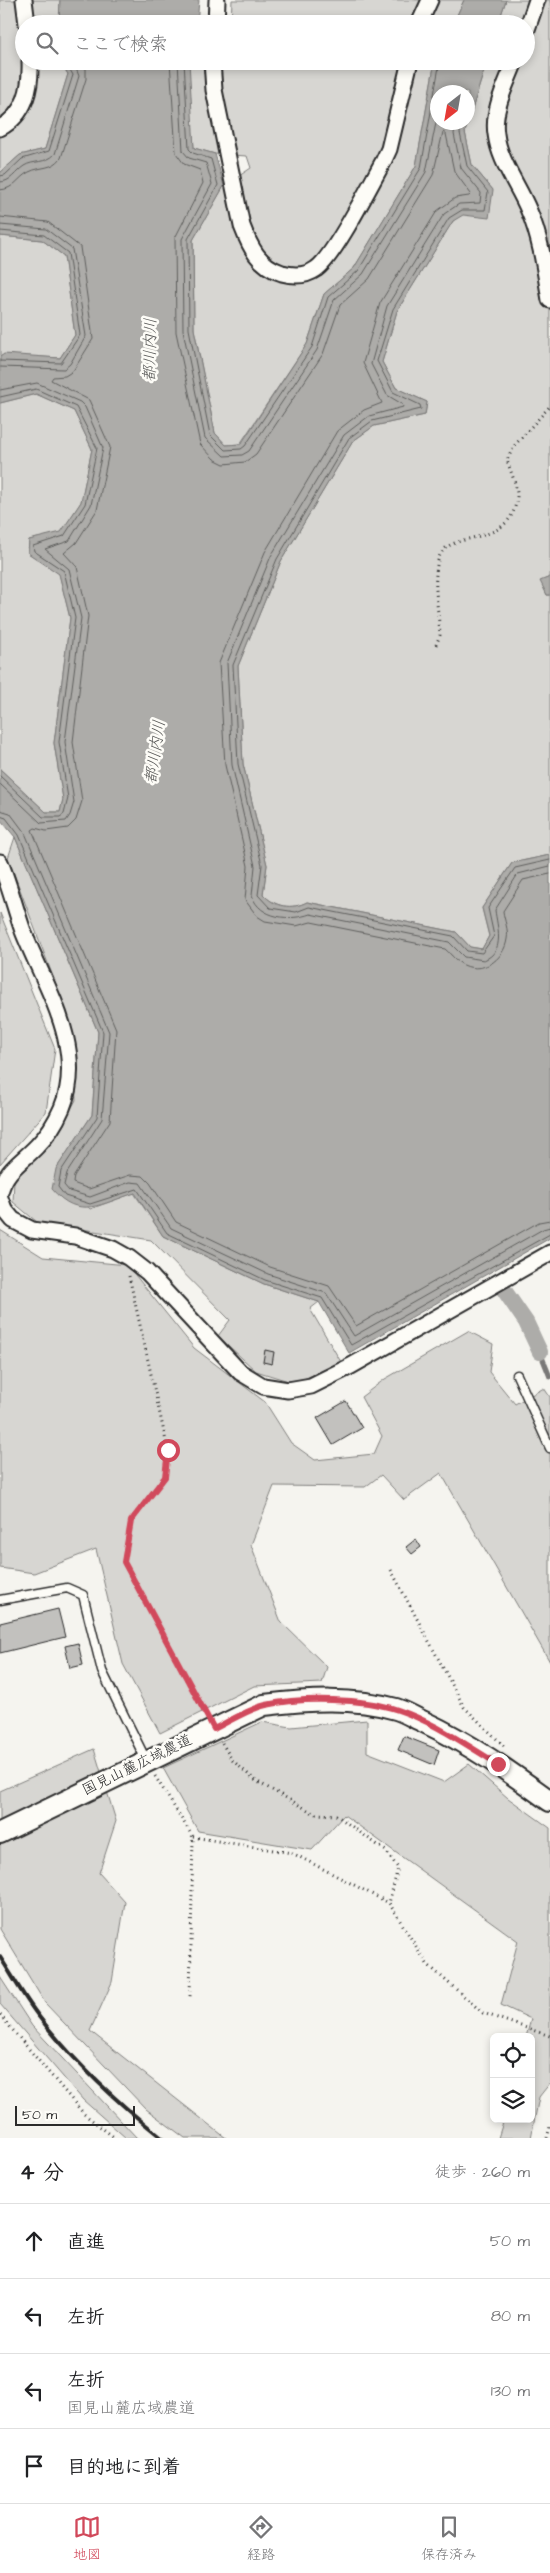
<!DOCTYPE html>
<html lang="ja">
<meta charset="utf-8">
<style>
body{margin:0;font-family:"Architects Daughter","Klee One",sans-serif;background:#f6f6f6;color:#202124}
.controls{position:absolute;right:15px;bottom:15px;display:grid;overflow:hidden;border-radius:8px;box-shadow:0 2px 8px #0003}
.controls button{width:45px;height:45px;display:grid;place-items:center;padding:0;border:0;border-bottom:1px solid #e0e0e0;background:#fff;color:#202124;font:25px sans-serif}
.compass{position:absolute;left:430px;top:85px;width:45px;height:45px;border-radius:50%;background:#fff;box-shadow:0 2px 8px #0003;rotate:211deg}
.scale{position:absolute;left:15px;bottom:12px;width:120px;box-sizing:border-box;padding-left:5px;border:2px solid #2b2b2b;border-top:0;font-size:14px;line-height:18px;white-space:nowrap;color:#2b2b2b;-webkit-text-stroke:4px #fdfcf7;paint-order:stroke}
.stop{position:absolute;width:15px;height:15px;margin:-11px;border:4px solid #d1495b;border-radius:50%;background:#fff}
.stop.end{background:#d1495b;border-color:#fff;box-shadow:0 1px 5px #0008}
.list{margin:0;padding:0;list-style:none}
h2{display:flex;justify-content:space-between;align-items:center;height:65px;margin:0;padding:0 20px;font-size:21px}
h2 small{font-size:16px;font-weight:400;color:#757577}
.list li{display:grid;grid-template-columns:32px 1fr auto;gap:15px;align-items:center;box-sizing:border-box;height:75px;padding:0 20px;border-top:1px solid #e0e0e0}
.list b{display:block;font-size:19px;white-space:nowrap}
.list p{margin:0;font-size:16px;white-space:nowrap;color:#757577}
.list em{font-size:16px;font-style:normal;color:#757577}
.icon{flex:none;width:28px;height:28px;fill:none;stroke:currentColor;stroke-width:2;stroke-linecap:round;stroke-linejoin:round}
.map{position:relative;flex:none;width:550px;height:2138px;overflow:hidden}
.search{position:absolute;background:#fff;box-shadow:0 2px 8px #0003;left:15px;right:15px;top:15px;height:55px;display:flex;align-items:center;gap:12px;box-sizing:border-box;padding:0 18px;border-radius:28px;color:#757577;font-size:19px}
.sheet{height:365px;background:#fff}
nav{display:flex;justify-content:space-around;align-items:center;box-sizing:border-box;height:70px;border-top:1px solid #e0e0e0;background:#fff;font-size:14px;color:#757577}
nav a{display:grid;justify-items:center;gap:2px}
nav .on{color:#d1495b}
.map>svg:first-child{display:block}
</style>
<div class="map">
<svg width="550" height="2138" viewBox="0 0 550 2138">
<rect width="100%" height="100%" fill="#f5f4ef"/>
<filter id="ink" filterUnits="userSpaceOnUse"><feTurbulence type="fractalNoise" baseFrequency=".02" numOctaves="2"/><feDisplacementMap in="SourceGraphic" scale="10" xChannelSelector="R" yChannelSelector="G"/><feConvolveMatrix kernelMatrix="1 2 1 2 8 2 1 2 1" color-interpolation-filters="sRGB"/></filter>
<g filter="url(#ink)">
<g fill="#d7d6d2" stroke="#81807e">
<path d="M 0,0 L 60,0 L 59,24 L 24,24 L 24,61 L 59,61 L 68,74 L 45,149 L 20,155 L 0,173 Z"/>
<path d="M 232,0 L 464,0 L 453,24 L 231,24 Z"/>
<path d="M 506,0 L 550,0 L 550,577 L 541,581 L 547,595 L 550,595 L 550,855 L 512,863 L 482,908 L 489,936 L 482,949 L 470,947 L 456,932 L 307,902 C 292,910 274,907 263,894 L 267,865 L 243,764 L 238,666 L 281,561 L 353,441 L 374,426 L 425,415 L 427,402 L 396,388 L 382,362 L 397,311 L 453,221 L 493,190 L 472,165 L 465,132 L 487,61 L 526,61 L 526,24 L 498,24 Z"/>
<path d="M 189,61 L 435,61 L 416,166 L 354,268 L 324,294 L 307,344 L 240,444 L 226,445 L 215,433 L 194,329 L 193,240 L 224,186 L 251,168 L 247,156 L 215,154 L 194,148 L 187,70 Z"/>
<path d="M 0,236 L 42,240 L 64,256 L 75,335 L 60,358 L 4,355 L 0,357 Z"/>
<path d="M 36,394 L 74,411 L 92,449 L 81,502 L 61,533 L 29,540 L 28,553 L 59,573 L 70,618 L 54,743 L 63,799 L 60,812 L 46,812 L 0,769 L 0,403 Z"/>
<path d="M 15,837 L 98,1032 L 92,1115 L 56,1169 L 90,1209 L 134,1193 L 163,1236 L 264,1284 L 319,1302 L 310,1309 L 341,1362 L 295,1383 L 256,1371 L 218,1336 L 230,1320 L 151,1240 L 37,1222 L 13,1202 L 14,1180 L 53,1141 L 76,1100 L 71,1024 L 8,858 Z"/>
<path d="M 0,913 L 55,1049 L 46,1112 L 0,1164 Z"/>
<path d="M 0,1230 L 43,1257 L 127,1265 L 194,1348 L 265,1402 L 291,1443 L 315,1460 L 374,1454 L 382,1436 L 361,1397 L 385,1379 L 468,1331 L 493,1344 L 489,1372 L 515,1404 L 544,1388 L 550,1397 L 550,1662 L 441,1473 L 404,1500 L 381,1475 L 365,1487 L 274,1486 L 251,1545 L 281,1622 L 327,1667 L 322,1683 L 254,1686 L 160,1733 L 123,1664 L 96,1549 L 34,1573 L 0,1568 Z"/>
<path d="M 367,1720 L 367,1752 L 444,1782 L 469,1764 L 508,1798 L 550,1828 L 550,2083 L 539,2097 L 531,2138 L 498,2138 L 504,2119 L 531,2119 L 531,2037 L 526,2037 L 531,2019 L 501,2005 L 518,1941 L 344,1815 L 312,1850 L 198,1831 L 163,1768 L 262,1722 L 291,1727 Z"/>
<path d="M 94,1749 L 116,1821 L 99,1873 L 125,1902 L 112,1982 L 90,2031 L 226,2138 L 185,2138 L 146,2109 L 45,2003 L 0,1929 L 0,1791 Z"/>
<path d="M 0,1977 L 32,2026 L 137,2138 L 126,2138 L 83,2100 L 0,2004 Z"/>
</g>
<g fill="#adaca9" stroke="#797877" fill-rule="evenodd">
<path d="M 60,0 L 199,0 L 197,24 L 59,24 Z"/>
<path d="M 464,0 L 506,0 L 498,24 L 453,24 Z"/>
<path d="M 59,61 L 189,61 L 194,148 L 215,154 L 224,186 L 193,240 L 194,329 L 215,433 L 226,445 L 241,444 L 307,344 L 324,294 L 354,268 L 416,166 L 435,61 L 487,61 L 465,132 L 472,165 L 493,190 L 489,218 L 463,215 L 453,221 L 397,311 L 382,362 L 396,388 L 427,402 L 425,415 L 374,426 L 353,441 L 281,561 L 238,666 L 243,764 L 267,865 L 263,894 C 274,907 292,910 307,902 L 456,932 L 470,947 L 482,949 L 489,936 L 482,908 L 512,863 L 550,855 L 550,1238 L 349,1353 L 319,1302 L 264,1284 L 163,1236 L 135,1193 C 102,1203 79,1221 52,1189 L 56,1169 L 92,1115 L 98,1032 L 15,837 L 0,819 L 0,769 L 46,812 L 60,812 L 63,799 L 54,743 L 70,618 L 59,574 L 28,553 L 29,540 L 61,532 L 81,502 L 92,449 L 74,411 L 36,394 L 0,403 L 0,357 L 4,354 L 60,358 L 75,335 L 64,256 L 42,240 L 0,236 L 0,173 L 20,155 L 45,149 L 68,74 ZM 468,92 L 468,122 L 438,122 L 438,92 Z"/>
<path d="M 550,577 L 550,595 L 547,595 L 540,581 Z"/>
</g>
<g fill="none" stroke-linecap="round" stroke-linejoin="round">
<g stroke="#5f5f5d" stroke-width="1">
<path d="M 170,61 L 176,153 L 184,164 L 200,170 L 203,183 L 175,238 L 176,332 L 200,444 L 214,459 L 224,464 L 245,462 L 256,454 L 323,354 L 340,305 L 369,279 L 433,175 L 443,132 L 446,134 L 454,171 L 471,194 L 469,196 L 455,198 L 437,211 L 380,303 L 363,363 L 382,403 L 364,410 L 337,431 L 265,552 L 219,663 L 225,765 L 248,866 L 245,900 L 257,916 L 265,921 L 296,926 L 311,922 L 445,949 C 450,953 454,959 460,963 C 480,976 504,961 507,939 C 509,930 504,920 503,911 L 523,880 L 550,874"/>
<path d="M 178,61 L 183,151 L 189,158 L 206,163 L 212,184 L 182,239 L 183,330 L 205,438 L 224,456 L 242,455 L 249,451 L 317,350 L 334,300 L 363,274 L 426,172 L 438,113"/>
<path d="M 184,61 L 189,149 L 193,153 L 211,159 L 218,185 L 188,239 L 189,329 L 210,435 L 225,450 L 241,449 L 245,446 L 312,347 L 328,297 L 358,271 L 421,168 L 440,61"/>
<path d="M 456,122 L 454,134 L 461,168 L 481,193 L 480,203 L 459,204 L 444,214 L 387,306 L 371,364 L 387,395 L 402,404 L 403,407 L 369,416 L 344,435 L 271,556 L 227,663 L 232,765 L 255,866 L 252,896 C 260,919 291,921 310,914 L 449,942 L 464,957 L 484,960 C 506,951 497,927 495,910 L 518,874 L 550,866"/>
<path d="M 463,122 L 460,133 L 467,166 L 488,192 L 485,210 L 462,210 L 449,218 L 393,309 L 377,361 L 393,392 L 420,405 L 421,409 L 372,421 L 349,438 L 277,559 L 233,665 L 238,764 L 262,865 L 258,895 L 270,908 L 296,912 L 309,907 L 453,936 L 467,951 L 482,953 L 494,936 L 488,908 L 515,868 L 550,860"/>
<path d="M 0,176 L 5,175 L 22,159 L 49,151 L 73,75 L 65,61"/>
<path d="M 0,182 C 11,182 15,172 24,166 C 33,160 46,164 55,154 L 79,76 L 73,61"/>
<path d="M 0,190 C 15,189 18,177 29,172 C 41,166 52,170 61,158 L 86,79 L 86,69 L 82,61"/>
<path d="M 0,217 L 48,222 L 80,247 L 93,339 L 73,371 L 65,376 L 53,377 L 51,380 L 89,400 L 110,447 L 97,510 L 76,543 L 64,553 L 77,567 L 88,616 L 73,742 L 82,801 L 76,820 L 68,828 L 46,831 L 35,828 L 32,830 L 116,1029 L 110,1121 L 74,1176 L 73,1183 L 89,1189 L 130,1175 L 143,1176 L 150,1183 L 176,1222 L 270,1267 L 329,1286 L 356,1326 L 539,1222 L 550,1220"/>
<path d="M 0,225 L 46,229 L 72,249 L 86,336 L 70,364 L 64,369 L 0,367"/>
<path d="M 0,231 L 44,235 L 68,253 L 80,335 L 61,363 L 0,361"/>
<path d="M 0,390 L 37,383 L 80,402 L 85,407 L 103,448 L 91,505 L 69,541 L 45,549 L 69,569 L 81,618 L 65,742 L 74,802 L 70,815 L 66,821 L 41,823 L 0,784"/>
<path d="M 0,397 L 36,389 L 76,407 L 97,448 L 85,504 L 64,536 L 33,546 L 34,551 L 64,571 L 75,618 L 59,742 L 68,798 L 64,814 L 60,817 L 43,817 L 0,776"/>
<path d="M 0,810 L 10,813 L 25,833 L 109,1032 L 102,1119 L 67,1173 L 64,1185 L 69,1191 L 90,1197 L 130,1182 L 140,1183 L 171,1228 L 268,1274 L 326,1293 L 354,1336 L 543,1229 L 550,1227"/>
<path d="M 0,816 L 6,818 L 19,835 L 103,1032 L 97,1117 L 61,1171 L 58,1187 L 65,1196 L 90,1204 L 137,1189 L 167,1233 L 265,1280 L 322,1298 L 351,1345 L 550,1234"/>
</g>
<path stroke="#797877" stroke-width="5" d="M 540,1352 L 550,1377"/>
<path stroke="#adaca9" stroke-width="16" d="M 504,1290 L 526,1322 L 540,1352"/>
</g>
<g fill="#c2c1be" stroke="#2b2b2b">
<path d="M 265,1350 L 274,1352 L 272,1364 L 263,1362 Z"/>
<path d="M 346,1401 L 362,1428 L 333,1445 L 317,1418 Z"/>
<path d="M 416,1539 L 421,1547 L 412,1554 L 406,1547 Z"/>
<path d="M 58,1609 L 65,1637 L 0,1653 L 0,1623 Z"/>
<path d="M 78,1643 L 83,1665 L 70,1668 L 65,1646 Z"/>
<path d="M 404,1736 L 439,1750 L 434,1765 L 398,1750 Z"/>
</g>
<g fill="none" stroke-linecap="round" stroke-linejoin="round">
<defs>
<g id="lane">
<path d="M 517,1375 L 550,1448"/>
<path d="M 0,1600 L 67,1588 L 83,1595 L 102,1671 L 146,1760"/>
</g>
<g id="street">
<path d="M 24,0 L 27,24"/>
<path d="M 216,24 L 217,0"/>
<path d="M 419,24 L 430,0"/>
<path d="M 526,32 L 537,0"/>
<path d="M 212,61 L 214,90 L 242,226 C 250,247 259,266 282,273 C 293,276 306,276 316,269 C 334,257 370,185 383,162 L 389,149 L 410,61"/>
<path d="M 515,61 C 507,83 492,110 496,134 C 499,161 519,186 529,211 C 541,239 545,270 550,300"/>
<path d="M 0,128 C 26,114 31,88 30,61"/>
<path d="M 0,862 C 9,884 15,908 23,931 C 44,985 87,1048 62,1108 C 56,1122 48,1135 37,1146 C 22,1162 6,1169 0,1192"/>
<path d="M 0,1198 L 4,1209 L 13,1220 L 32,1230 L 75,1236 L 113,1249 L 129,1258 L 147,1272 L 240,1372 L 263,1386 L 288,1390 L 311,1386 L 351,1366 L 550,1253"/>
</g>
<path id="secondary" d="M 0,1833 L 264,1705 C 308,1700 353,1697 396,1709 C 406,1712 415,1718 424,1722 C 469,1743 510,1772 550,1801"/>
</defs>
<use href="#lane" stroke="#2b2b2b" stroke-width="11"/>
<use href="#street" stroke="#2b2b2b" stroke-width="19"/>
<use href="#secondary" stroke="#2b2b2b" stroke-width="24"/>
<g stroke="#2b2b2b" stroke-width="3" stroke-dasharray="1 4" stroke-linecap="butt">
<path d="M 436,645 L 440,635 C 439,613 431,575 440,555 C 453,529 511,549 517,497 C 518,487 510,471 507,460 L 514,446 L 550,406"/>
<path d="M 129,1276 L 168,1450 L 165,1477 L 131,1521 L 124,1562 L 206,1715"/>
<path d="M 391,1570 L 464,1707 L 504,1746"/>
<path d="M 222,1743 L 232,1760 L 256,1781 L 315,1814 L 336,1815 L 386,1851 L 398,1868 L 389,1903"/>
<path d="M 155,1776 L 193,1837 L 190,1999"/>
<path d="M 193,1837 L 292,1853 L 389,1903 L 427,1964 L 483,2013 L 550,2036"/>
<path d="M 0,2015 L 84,2114 L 115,2138"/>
<path d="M 547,2138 L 550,2127"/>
</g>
<use href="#lane" stroke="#fdfcf7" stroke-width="8"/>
<use href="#street" stroke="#fdfcf7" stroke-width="15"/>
<use href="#secondary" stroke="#fdfcf7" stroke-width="20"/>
<path stroke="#2b2b2b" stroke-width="4" d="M 0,1957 C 13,1977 25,1999 40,2018 C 75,2063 118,2103 162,2138"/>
</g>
</g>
<g fill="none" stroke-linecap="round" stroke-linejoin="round" filter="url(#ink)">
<path stroke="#d1495b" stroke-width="6" d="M 168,1450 L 165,1477 L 131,1521 L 124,1562 L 214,1729 C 230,1721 248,1709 266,1705 C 302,1697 362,1698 398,1710 C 434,1722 466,1745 498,1764"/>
</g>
<g text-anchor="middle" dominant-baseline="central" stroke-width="5" stroke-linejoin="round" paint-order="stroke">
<g font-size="15" fill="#2b2b2b" stroke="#fdfcf7">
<text transform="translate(137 1765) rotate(-26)">国見山麓広域農道</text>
</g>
<g font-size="16" font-style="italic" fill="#585857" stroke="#fdfcf7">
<text transform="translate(150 350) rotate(-89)">都川内川</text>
<text transform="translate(155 752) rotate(-82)">都川内川</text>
</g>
</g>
</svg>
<div class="controls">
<button><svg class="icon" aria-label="locate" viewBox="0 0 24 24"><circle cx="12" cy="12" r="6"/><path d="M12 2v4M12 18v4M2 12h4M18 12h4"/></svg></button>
<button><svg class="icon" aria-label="layers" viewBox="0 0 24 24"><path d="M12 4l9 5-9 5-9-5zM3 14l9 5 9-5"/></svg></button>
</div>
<svg class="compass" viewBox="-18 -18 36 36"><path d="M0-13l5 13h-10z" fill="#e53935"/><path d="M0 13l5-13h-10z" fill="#757577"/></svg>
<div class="scale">50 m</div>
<div class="stop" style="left:168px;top:1450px"></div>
<div class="stop end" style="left:498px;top:1764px"></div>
<div class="search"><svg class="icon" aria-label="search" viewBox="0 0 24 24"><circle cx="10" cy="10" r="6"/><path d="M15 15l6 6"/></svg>ここで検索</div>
</div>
<section class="sheet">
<h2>4 分<small>徒歩 · 260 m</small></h2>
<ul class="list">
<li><svg class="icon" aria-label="ahead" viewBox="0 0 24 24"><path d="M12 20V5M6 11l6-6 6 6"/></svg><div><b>直進</b></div><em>50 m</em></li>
<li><svg class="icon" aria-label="left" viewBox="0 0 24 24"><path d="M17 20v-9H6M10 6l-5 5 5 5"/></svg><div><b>左折</b></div><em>80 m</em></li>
<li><svg class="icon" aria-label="left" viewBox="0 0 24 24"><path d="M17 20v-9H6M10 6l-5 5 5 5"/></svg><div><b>左折</b><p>国見山麓広域農道</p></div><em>130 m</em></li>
<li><svg class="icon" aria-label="arrive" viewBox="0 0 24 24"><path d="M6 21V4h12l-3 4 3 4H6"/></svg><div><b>目的地に到着</b></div></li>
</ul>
</section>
<nav>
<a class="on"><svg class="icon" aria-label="map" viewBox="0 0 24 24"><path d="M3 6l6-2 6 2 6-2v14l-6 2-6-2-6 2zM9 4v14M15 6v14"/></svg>地図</a>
<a><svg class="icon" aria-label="directions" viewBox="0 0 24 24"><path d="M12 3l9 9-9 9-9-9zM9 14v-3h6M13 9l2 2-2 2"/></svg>経路</a>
<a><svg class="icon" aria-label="saved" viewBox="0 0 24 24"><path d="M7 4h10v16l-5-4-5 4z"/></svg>保存済み</a>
</nav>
